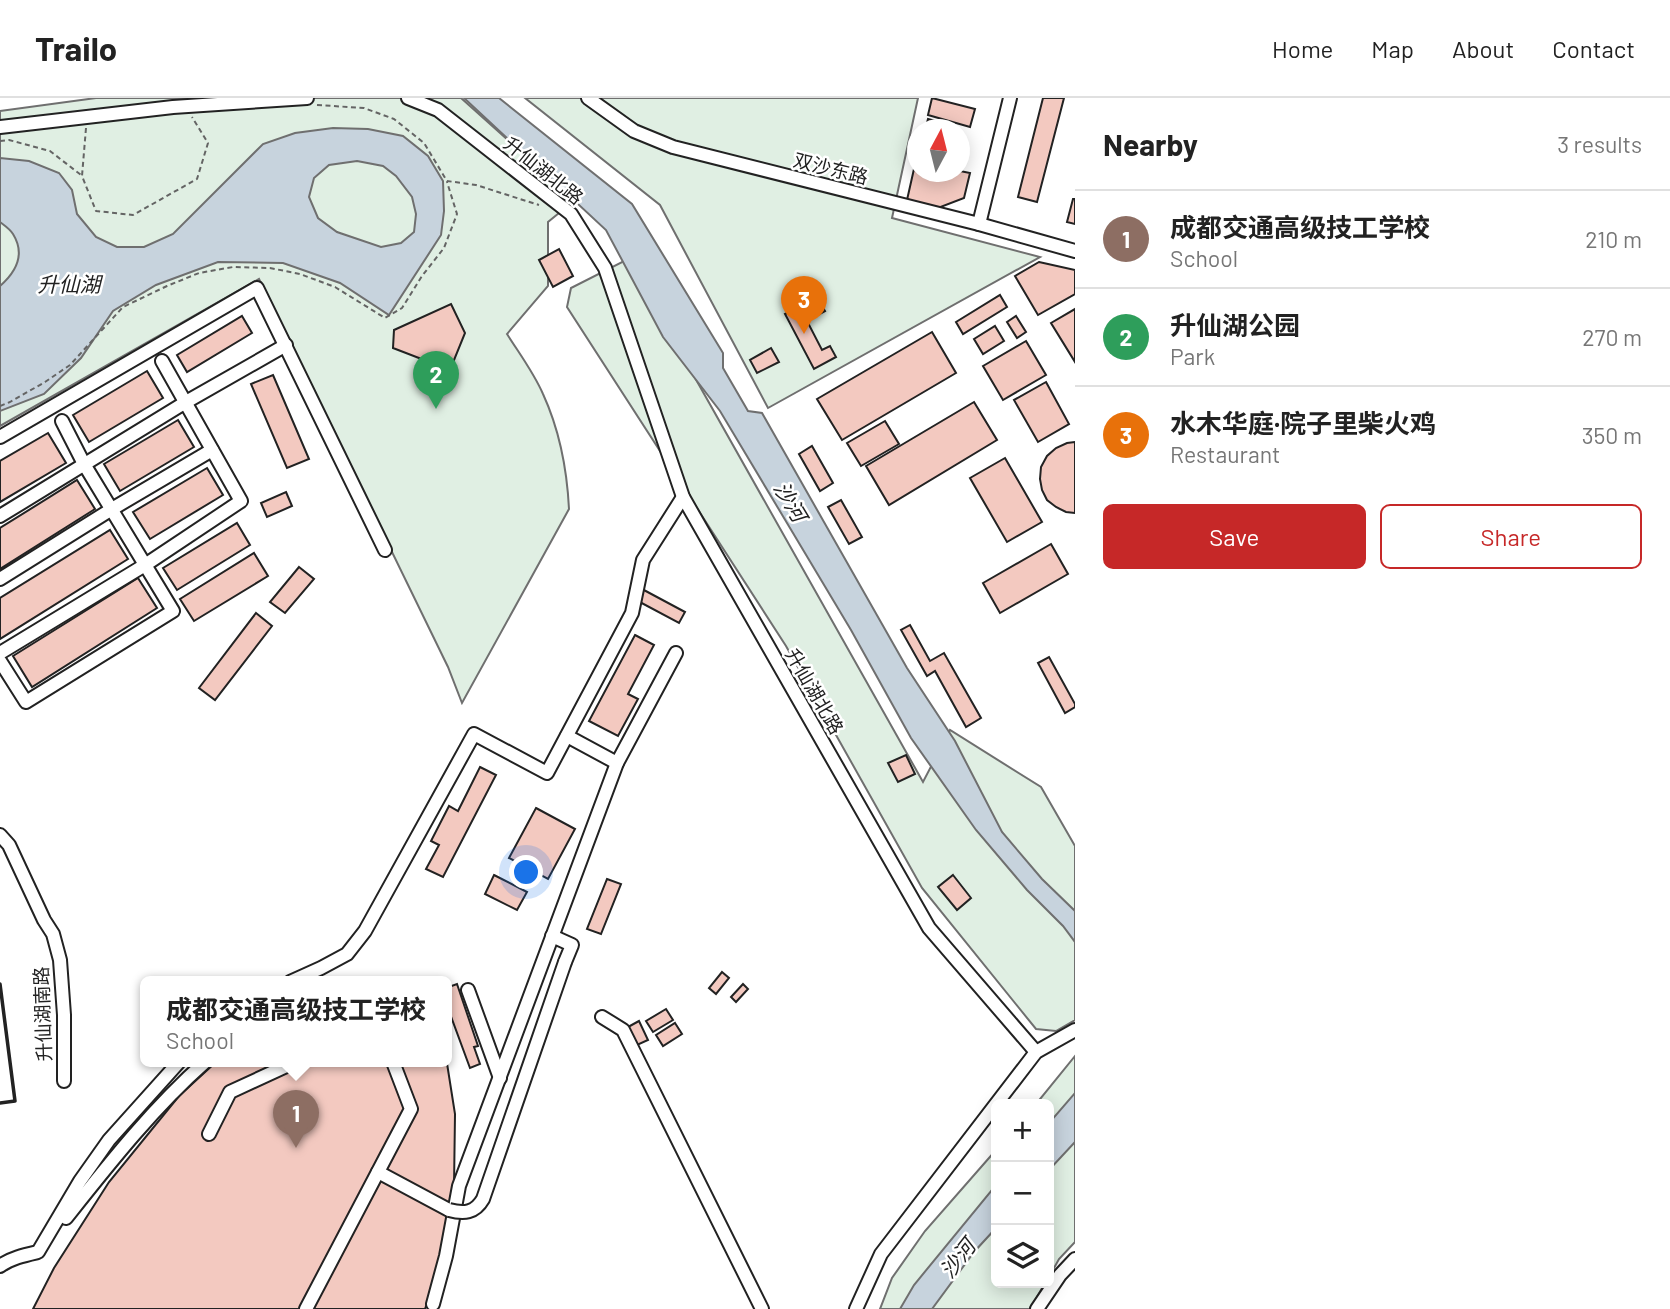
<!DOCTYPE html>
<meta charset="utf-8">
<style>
body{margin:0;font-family:Barlow,"Noto Sans SC",sans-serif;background:#f2f2f2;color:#222}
.controls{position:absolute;right:21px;bottom:21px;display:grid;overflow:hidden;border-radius:10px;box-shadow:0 4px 18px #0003}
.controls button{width:63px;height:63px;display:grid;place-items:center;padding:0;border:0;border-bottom:2px solid #e0e0e0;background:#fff;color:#222;font:35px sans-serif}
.compass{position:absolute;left:907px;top:21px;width:63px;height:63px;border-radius:50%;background:#fff;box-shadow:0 4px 18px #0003;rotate:7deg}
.you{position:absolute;left:527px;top:775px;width:24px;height:24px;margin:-18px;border:5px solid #fff;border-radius:50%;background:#1a73e8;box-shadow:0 0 0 10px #1a73e833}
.badge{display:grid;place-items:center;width:46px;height:46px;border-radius:50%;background:#c62828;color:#fff;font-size:23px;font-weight:700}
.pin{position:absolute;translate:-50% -58px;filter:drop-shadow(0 2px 4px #0008)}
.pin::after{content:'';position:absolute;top:37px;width:24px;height:21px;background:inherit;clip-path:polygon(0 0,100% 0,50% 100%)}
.popup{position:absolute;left:140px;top:878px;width:312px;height:91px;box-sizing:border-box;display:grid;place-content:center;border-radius:10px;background:#fff;filter:drop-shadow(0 2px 5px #0005);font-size:23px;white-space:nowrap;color:#767676}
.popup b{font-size:26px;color:#222}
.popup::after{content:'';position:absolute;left:50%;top:100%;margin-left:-14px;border:14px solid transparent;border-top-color:#fff}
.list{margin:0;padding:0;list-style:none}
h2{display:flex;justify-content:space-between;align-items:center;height:91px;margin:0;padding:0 28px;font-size:30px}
h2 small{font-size:23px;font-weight:400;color:#767676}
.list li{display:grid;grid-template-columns:46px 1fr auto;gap:21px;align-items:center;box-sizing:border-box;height:98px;padding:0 28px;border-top:2px solid #e0e0e0}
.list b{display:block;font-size:26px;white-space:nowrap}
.list p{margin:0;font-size:23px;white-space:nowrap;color:#767676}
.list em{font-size:23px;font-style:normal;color:#767676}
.actions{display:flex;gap:14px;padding:21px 28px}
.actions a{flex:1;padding:16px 0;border:2px solid #c62828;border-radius:10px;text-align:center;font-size:24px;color:#c62828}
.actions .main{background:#c62828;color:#fff}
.icon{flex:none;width:38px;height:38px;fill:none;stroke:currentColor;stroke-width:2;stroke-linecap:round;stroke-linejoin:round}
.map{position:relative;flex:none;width:1075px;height:1211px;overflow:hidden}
header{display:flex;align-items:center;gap:42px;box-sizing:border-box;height:98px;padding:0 35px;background:#fff;border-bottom:2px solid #e0e0e0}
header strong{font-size:33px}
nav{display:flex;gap:38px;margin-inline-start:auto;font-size:24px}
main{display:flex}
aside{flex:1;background:#fff}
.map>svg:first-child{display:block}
</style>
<header>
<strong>Trailo</strong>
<nav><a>Home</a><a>Map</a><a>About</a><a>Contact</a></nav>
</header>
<main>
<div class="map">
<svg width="1075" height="1211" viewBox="0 0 1075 1211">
<rect width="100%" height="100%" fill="#fff"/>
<g fill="#e0efe3" stroke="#6f6f6f" stroke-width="2">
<path d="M 96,0 L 461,0 L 575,102 L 548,124 L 548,188 L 507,236 C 519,255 534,275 543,296 C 560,333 567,371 569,411 L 462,605 L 448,569 L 259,181 L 0,328 L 0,13 Z"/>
<path d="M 525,0 L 918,0 L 892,120 L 1040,159 L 768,310 L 660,107 Z"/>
<path d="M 628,161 L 923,684 L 950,632 L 1041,689 L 1075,748 L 1075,922 L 1056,933 L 1036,931 L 922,790 L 786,548 L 567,209 L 571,190 Z"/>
<path d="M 1075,958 L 1075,1144 L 1059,1161 L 1049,1179 L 1049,1006 L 1036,1006 Z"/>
<path d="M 996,1052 L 996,1185 L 1045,1185 L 1030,1211 L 880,1211 L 892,1180 L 925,1133 Z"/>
</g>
<g fill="#c7d3dd" stroke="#6f6f6f" stroke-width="2" fill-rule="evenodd">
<path d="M 464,0 L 499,0 L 632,106 L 723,255 L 723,270 L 748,313 L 762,315 L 907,570 L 955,643 L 1002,734 L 1042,781 L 1075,813 L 1075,844 L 1063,828 L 1027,792 L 976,732 L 911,640 L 851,532 L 720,313 L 663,239 L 606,132 Z"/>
<path d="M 333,30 L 368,31 L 403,38 L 428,58 L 443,83 L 444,113 L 441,137 L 389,217 L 340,185 L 283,165 L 218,164 L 156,187 L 113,213 L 81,260 L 44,296 L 0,313 L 0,188 C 16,174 26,157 13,136 C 10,131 4,127 0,124 L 0,60 L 29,63 L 59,75 L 72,92 L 77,116 L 96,139 L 117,149 L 144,149 L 173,136 L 263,46 L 295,35 ZM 357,63 L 383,68 L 396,78 L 412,99 L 416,116 L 414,134 L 401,145 L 381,149 L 337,134 L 318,120 L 309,99 L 314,80 L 329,67 Z"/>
<path d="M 1075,995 L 1075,1044 L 1049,1072 L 1049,1025 Z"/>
<path d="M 996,1087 L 996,1130 L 974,1154 L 932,1211 L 900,1211 L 914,1187 Z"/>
</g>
<g fill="#f3c9c0" stroke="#222" stroke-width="2">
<path d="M 932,0 L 975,11 L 970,29 L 928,17 Z"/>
<path d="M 1043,0 L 1064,0 L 1037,104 L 1018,99 Z"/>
<path d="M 928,21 L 943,25 L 941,32 L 925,32 Z"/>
<path d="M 916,62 L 918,74 L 960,73 L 970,75 L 964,100 L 938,110 L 907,102 Z"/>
<path d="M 1073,101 L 1075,101 L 1075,126 L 1067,124 Z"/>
<path d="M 559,151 L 573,178 L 553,189 L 539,162 Z"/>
<path d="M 1039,164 L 1075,172 L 1075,196 L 1038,217 L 1015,178 Z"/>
<path d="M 1000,197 L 1007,209 L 963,236 L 956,224 Z"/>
<path d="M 817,199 L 825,213 L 807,223 L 822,252 L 830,248 L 836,259 L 814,271 L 785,216 Z"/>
<path d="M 451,206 L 465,235 L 450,272 L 393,250 L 394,232 Z"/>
<path d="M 1075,211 L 1075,264 L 1051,225 Z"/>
<path d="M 242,218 L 252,235 L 187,274 L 177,257 Z"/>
<path d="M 1016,218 L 1026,234 L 1017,240 L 1007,224 Z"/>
<path d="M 995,228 L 1004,243 L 983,256 L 974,241 Z"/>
<path d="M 932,234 L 956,275 L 842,342 L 817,301 Z"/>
<path d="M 1026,243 L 1046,277 L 1003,302 L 983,268 Z"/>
<path d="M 771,250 L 779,264 L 757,275 L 750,262 Z"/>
<path d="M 147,273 L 163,300 L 89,344 L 73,317 Z"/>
<path d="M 273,277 L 309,361 L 287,370 L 251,286 Z"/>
<path d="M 1046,284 L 1069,326 L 1038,344 L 1014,302 Z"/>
<path d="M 974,304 L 997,342 L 889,407 L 866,368 Z"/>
<path d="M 178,322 L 194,349 L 120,393 L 104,366 Z"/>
<path d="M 885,323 L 899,346 L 861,368 L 847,345 Z"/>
<path d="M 48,335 L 66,365 L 0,404 L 0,363 Z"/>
<path d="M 1075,344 L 1075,415 L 1066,414 L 1056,409 L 1047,402 L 1042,392 L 1040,381 L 1041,369 L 1047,358 L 1056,350 L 1067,345 Z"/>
<path d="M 812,348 L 833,385 L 820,393 L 799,356 Z"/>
<path d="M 1005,360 L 1042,424 L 1007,444 L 970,380 Z"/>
<path d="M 207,370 L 223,397 L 150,441 L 133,414 Z"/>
<path d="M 77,382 L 95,411 L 0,471 L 0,430 Z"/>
<path d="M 286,394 L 292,408 L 267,419 L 261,405 Z"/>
<path d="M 841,402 L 862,439 L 849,446 L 828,409 Z"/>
<path d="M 237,425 L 250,447 L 177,492 L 163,470 Z"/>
<path d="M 110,432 L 128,461 L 0,541 L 0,500 Z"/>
<path d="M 1051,446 L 1068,476 L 1000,515 L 983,485 Z"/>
<path d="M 254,455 L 268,478 L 194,523 L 180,501 Z"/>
<path d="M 299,469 L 314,481 L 285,515 L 270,504 Z"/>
<path d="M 138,480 L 157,510 L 32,589 L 13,558 Z"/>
<path d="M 642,491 L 685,514 L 679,525 L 636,502 Z"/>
<path d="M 256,515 L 272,528 L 215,602 L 199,590 Z"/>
<path d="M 910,527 L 930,563 L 944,555 L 981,620 L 966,629 L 935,573 L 927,578 L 901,532 Z"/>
<path d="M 635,537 L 654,547 L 628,596 L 638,601 L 618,638 L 589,623 Z"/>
<path d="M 1049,559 L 1075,606 L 1075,609 L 1065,615 L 1038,565 Z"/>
<path d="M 906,657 L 915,676 L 898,684 L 888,665 Z"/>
<path d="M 480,669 L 496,677 L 443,779 L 426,771 L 439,747 L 431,743 L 449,708 L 458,713 Z"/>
<path d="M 536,710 L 575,731 L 548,781 L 509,760 Z"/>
<path d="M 494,777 L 527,794 L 517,812 L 485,796 Z"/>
<path d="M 953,777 L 971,800 L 957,812 L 938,789 Z"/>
<path d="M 607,781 L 621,786 L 601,836 L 587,831 Z"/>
<path d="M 722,874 L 729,880 L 716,896 L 709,890 Z"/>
<path d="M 457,886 L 478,948 L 474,949 L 480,966 L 470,970 L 446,905 L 446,890 Z"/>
<path d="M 743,886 L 748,891 L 736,904 L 731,899 Z"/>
<path d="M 666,911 L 673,922 L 653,934 L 646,923 Z"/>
<path d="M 639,923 L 648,942 L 637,947 L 628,929 Z"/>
<path d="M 675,925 L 682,936 L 663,948 L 656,937 Z"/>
<path d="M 446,959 L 455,1016 L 454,1089 L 434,1185 L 425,1211 L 33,1211 L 54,1170 L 109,1084 L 179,998 L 216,964 L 446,964 Z"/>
</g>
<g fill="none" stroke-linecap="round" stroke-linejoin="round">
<defs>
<g id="minor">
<path d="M 408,0 L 438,12 L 571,116 L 605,170 L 683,399 L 929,830 L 1036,954"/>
<path d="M 588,0 L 634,33 L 673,49 L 979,126 L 1075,153"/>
<path d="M 0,29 L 173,9 L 307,0"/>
<path d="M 979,126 L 1010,0"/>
<path d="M 0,339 L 257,190 L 385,452"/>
<path d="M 0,418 L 186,304 L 286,247"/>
<path d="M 0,481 L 112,411 L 212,352"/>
<path d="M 0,555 L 145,467 L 241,403 L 162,263"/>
<path d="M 0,563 L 26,604 L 173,513 L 84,366 L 62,323"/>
<path d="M 567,638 L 617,665"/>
<path d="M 0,737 L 9,747 L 44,822 L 53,836 L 60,862 L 64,917 L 64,983"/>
<path d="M 552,838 L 572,847 L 565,864"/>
<path d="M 290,884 L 321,870 L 347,856 L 365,833 L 474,636 L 547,675 L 632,515 L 643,462 L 683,399"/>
<path d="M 468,892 L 500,980"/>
<path d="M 602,919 L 623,932 L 762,1211"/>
<path d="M 209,1036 L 230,994 L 295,964"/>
<path d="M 378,1074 L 449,1112"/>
<path d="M 66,1120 C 109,1066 153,1010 205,964"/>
<path d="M 0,1168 C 11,1160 25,1157 38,1154 L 80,1083 L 109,1042 L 179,964"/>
<path d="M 433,1206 L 446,1158 L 459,1088 L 617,665 L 676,555"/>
<path d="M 306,1211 L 411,1011 L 393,964"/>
<path d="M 856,1211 L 881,1156 L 1036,954 L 1075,932"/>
<path d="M 1037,1211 L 1060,1177 L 1075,1161"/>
</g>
</defs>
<use href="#minor" stroke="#222" stroke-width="16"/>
<g stroke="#646464" stroke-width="2" stroke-dasharray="5 3.5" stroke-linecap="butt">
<path d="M 317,7 L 364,10 L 394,21 L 424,45 L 447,83 L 476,87 L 539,107"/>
<path d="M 86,30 L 82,78 L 96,113 L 133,117 L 197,81 L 208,45 L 192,19"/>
<path d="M 0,43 L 9,42 L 50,53 L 81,77"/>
<path d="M 0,308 L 10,304 L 45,284 L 70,267 L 123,209 L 167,188 L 199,175 L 233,169 L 270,170 L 300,176 L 335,189 L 385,220 L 402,210 L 422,178 L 444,150 L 457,116 L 447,84"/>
</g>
<use href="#minor" stroke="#fff" stroke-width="12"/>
<defs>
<path id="minor-bridge" d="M 449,1112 C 464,1116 475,1115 483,1101 L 565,864"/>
</defs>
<use href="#minor-bridge" stroke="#222" stroke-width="16" stroke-linecap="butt"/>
<use href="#minor-bridge" stroke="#fff" stroke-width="12"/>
<path stroke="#222" stroke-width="3.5" d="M 0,886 L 15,1003 L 0,1005"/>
</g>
<g text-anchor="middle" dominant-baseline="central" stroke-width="5" stroke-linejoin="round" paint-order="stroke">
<g font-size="19" fill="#222" stroke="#fff">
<text transform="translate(831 70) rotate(14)">双沙东路</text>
<text transform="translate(544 72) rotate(39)">升仙湖北路</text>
<text transform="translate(815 593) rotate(60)">升仙湖北路</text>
<text transform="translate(42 916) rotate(-92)">升仙湖南路</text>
</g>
<g font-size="21" font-style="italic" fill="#222" stroke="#fff">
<text x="69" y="185">升仙湖</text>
<text transform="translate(791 403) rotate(59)">沙河</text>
<text transform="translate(957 1160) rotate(-52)">沙河</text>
</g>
</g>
</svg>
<div class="controls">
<button>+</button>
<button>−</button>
<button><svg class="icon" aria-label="layers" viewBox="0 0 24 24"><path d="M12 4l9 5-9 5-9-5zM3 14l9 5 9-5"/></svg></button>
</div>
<svg class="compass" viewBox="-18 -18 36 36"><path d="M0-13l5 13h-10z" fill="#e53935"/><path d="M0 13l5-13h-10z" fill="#767676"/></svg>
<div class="you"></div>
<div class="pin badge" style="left:296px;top:1050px;background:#8d6e63">1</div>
<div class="popup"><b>成都交通高级技工学校</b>School</div>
<div class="pin badge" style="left:436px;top:311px;background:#2e9e5b">2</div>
<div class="pin badge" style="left:804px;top:236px;background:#e8710a">3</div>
</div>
<aside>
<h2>Nearby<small>3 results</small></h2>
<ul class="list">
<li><span class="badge" style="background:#8d6e63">1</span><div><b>成都交通高级技工学校</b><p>School</p></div><em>210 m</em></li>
<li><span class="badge" style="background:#2e9e5b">2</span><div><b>升仙湖公园</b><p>Park</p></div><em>270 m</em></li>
<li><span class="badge" style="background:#e8710a">3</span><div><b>水木华庭·院子里柴火鸡</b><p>Restaurant</p></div><em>350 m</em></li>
</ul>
<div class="actions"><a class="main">Save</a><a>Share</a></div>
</aside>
</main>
